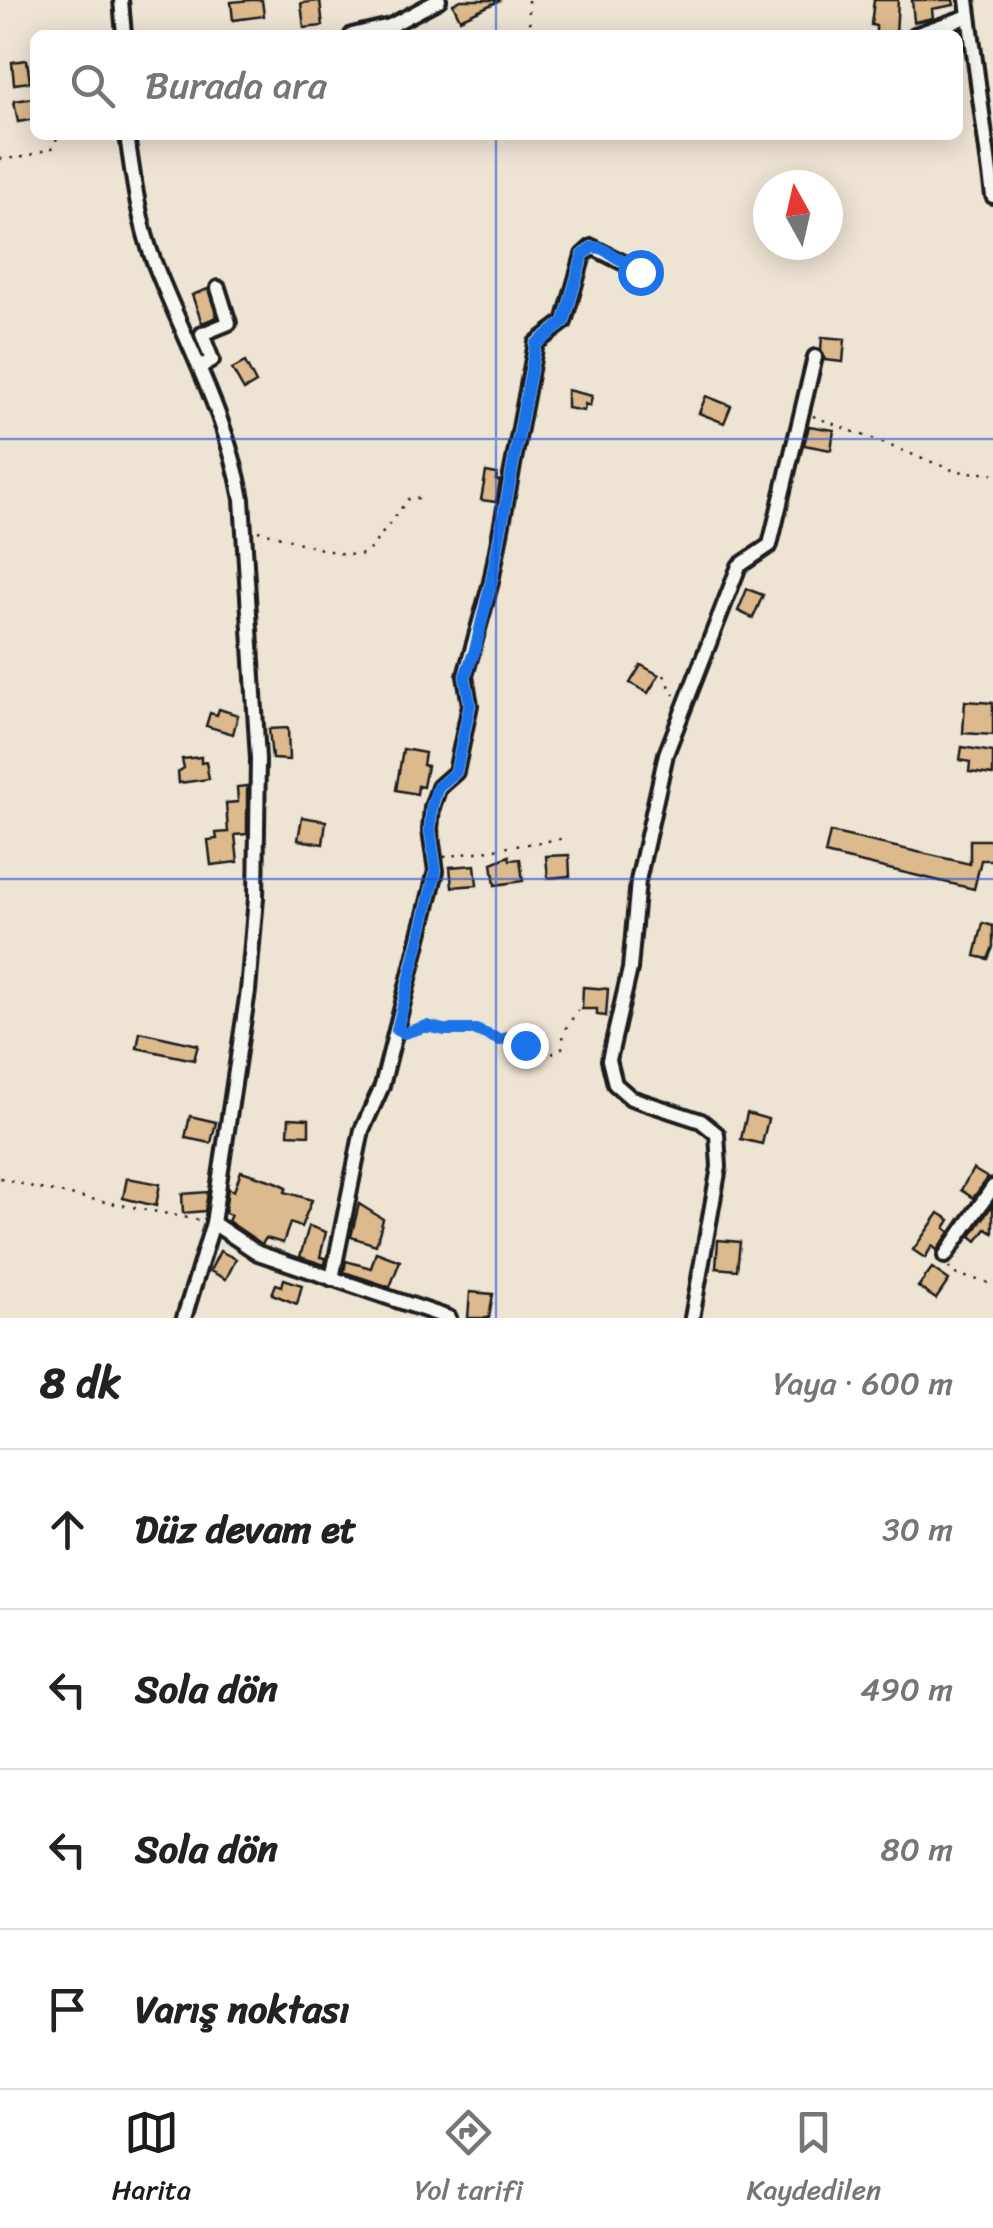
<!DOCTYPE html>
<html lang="tr">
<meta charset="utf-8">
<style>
body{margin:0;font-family:Sriracha,sans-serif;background:#f6f6f6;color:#222}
.compass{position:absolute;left:753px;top:170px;width:90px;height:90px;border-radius:50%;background:#fff;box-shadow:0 5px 25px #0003;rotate:352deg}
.stop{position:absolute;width:30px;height:30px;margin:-22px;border:8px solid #1a73e8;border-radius:50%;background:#fff}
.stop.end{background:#1a73e8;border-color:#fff;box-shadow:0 2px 10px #0008}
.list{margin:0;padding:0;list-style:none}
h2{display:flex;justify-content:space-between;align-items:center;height:130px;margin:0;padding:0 40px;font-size:42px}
h2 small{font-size:32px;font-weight:400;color:#767676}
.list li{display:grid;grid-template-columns:65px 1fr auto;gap:30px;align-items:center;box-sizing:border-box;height:160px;padding:0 40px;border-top:2px solid #e0e0e0}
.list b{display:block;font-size:38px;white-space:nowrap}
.list em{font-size:32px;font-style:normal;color:#767676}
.icon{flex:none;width:55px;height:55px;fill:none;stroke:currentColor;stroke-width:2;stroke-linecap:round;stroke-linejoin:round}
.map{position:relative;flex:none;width:993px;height:1318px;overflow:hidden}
.search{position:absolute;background:#fff;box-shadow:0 5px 25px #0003;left:30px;right:30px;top:30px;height:110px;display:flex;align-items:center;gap:25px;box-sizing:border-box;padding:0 35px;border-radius:15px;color:#767676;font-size:38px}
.sheet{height:770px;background:#fff}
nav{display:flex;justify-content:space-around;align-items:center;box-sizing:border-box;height:140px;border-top:2px solid #e0e0e0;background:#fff;font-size:28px;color:#767676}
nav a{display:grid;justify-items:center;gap:5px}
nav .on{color:#1c1c1c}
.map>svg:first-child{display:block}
</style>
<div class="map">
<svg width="993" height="1318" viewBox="0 0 993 1318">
<rect width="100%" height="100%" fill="#eee4d4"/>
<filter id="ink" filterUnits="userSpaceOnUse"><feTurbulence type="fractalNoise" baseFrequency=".01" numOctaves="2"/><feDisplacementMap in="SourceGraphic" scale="20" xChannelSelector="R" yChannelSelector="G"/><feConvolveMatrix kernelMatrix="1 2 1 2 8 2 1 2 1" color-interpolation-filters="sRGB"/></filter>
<g filter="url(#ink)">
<g fill="#dcba8e" stroke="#1c1c1c" stroke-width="2.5">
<path d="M 250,0 L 262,0 L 264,16 L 233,20 L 231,2 Z"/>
<path d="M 461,0 L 501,0 L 460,19 L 453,4 Z"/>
<path d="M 874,0 L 898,0 L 896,35 L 876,35 L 876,26 L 871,25 Z"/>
<path d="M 912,0 L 953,0 L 954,5 L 932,9 L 933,18 L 914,22 Z"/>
<path d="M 320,1 L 323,26 L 304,28 L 301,3 Z"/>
<path d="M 27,60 L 30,82 L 14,84 L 12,62 Z"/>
<path d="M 35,98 L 35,119 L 18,122 L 14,101 Z"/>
<path d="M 208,289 L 217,317 L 202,323 L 192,295 Z"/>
<path d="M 822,337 L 845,339 L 843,362 L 825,360 L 821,349 Z"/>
<path d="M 245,362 L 256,383 L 244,390 L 232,369 Z"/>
<path d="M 567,390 L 592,396 L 590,406 L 585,404 L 584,411 L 567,408 Z"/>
<path d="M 706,396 L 731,406 L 724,423 L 699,413 Z"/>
<path d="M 809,426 L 834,430 L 831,450 L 804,445 Z"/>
<path d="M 486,472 L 497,474 L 496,480 L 500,481 L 496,502 L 481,500 Z"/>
<path d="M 747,589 L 763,595 L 753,618 L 738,611 Z"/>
<path d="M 641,665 L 659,675 L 648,693 L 630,683 Z"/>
<path d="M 965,701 L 993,703 L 993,735 L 963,733 Z"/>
<path d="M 219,709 L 238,715 L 233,734 L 206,726 L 210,713 L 217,715 Z"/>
<path d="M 288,728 L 289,760 L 272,759 L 269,729 Z"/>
<path d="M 962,747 L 993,752 L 993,775 L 969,772 L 970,762 L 960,760 Z"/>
<path d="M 403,749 L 425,753 L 423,765 L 427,766 L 423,787 L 418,786 L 417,794 L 396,790 Z"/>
<path d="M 201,757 L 201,763 L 206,762 L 209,779 L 179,783 L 178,772 L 184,768 L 182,759 Z"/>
<path d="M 247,786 L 247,834 L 235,835 L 238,862 L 211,865 L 208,840 L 217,839 L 216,833 L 228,832 L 226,803 L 238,802 L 237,787 Z"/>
<path d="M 302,817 L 326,821 L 323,844 L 298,840 Z"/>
<path d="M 830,832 L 970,864 L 970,840 L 993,840 L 993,860 L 981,860 L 974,889 L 825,854 Z"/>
<path d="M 569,855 L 570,876 L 548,878 L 546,856 Z"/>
<path d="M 509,856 L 510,860 L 520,859 L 523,881 L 495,885 L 492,863 Z"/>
<path d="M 475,865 L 477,885 L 452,887 L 450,867 Z"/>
<path d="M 983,923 L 993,926 L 993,947 L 988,959 L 975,956 Z"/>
<path d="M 583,987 L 608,989 L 606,1016 L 597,1015 L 597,1009 L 582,1009 Z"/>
<path d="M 140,1032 L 198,1045 L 194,1060 L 137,1048 Z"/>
<path d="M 747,1113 L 768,1119 L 762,1144 L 741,1139 Z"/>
<path d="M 190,1116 L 216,1122 L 211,1143 L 185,1138 Z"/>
<path d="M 289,1118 L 309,1119 L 309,1135 L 288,1134 Z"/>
<path d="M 973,1169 L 988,1178 L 973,1198 L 961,1190 Z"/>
<path d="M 241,1171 L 276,1182 L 287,1187 L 285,1192 L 312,1200 L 301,1227 L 290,1223 L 283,1243 L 266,1238 L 262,1244 L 228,1221 L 231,1215 L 225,1213 L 228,1188 L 234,1191 Z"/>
<path d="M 127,1178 L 160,1184 L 156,1206 L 123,1198 Z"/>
<path d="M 208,1192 L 205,1211 L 183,1213 L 182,1194 Z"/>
<path d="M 359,1204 L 383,1219 L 376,1245 L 351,1237 Z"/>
<path d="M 993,1204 L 993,1233 L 986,1229 L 977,1241 L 971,1236 Z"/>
<path d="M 939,1213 L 950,1220 L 945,1228 L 950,1232 L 937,1250 L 932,1246 L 925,1258 L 913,1250 Z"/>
<path d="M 309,1226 L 326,1232 L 320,1257 L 326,1258 L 325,1265 L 300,1257 Z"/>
<path d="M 718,1240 L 740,1242 L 737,1270 L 716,1268 Z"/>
<path d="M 220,1251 L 236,1259 L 226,1279 L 210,1271 Z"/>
<path d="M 376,1252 L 400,1261 L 390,1287 L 344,1272 L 346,1261 L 371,1268 Z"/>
<path d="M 932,1268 L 949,1280 L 936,1299 L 918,1287 Z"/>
<path d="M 284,1279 L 302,1285 L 297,1304 L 272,1294 L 276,1284 L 282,1286 Z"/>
<path d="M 470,1292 L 493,1294 L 489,1318 L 468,1318 Z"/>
</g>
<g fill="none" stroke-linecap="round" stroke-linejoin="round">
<defs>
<g id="minor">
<path d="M 121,0 L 124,35"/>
<path d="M 967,0 L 993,196"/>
<path d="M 352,35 L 390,26 L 439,0"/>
<path d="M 915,35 L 969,16"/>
<path d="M 127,135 C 133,177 139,223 154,262 C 185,341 227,415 242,499 L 258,759 L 256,898 L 248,991 L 213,1223 L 184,1318"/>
<path d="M 200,367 L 212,360 L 202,334 L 229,323 L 218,288"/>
<path d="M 213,1223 L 258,1253 L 449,1318"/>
<path d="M 945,1256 L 993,1187"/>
<path d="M 332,1279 L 362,1130 L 382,1086 L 436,871 L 430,830 L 432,807 L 439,787 L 456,772 L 470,705 L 465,676 L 491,582 L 536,343 L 564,322 L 583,255 L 592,247 L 640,271 L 652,271"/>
<path d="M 692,1318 L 719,1167 L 717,1134 L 701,1121 L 631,1098 L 615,1084 L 609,1060 L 630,969 L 638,881 L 666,754 L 739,566 L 770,545 L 815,357"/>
</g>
</defs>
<use href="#minor" stroke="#1c1c1c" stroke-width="20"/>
<g stroke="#1c1c1c" stroke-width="2.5" stroke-dasharray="2.5 8" stroke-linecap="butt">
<path d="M 528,0 L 530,35"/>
<path d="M 0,159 L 24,157 L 55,147 L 57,135"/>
<path d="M 813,416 L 955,471 L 993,474"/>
<path d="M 258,531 C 281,535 348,562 366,553 C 370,551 403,505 410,497 L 425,500"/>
<path d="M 664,675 L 674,695"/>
<path d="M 444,857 L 567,838"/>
<path d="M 407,1032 L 427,1026 L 444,1031 L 475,1030 L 500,1040 L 511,1037 L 521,1045 L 533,1042 L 539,1051 L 552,1054 L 562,1048 L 564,1031 L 578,1010"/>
<path d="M 0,1178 L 44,1190 L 199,1220"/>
<path d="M 949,1267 L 951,1273 L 993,1284"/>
</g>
<use href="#minor" stroke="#f6f6f2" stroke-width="12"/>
</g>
</g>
<g fill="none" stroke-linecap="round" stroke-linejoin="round" filter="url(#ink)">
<path stroke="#1a73e8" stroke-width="12" d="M 525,1045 L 511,1037 L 500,1040 L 476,1030 L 444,1030 L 427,1026 L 404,1033 L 397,1030 L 436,871 L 430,830 L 432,806 L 438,787 L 456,772 L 470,704 L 465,676 L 475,650 L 491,582 L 536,344 L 564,322 L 583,255 L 592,247 L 601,248 L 640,272"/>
</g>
<path fill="none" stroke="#1d4ed8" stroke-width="2.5" stroke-opacity="0.55" d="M 496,0 L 496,35M 496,135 L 496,1318M 0,439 L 993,439M 0,879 L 993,879"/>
</svg>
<svg class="compass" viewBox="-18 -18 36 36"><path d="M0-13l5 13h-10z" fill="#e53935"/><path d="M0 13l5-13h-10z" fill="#767676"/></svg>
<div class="stop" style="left:640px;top:272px"></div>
<div class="stop end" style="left:525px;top:1045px"></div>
<div class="search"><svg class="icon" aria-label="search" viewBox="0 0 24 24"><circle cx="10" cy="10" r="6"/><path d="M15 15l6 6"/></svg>Burada ara</div>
</div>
<section class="sheet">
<h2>8 dk<small>Yaya · 600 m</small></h2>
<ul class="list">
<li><svg class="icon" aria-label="ahead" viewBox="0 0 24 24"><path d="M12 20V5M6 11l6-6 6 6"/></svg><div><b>Düz devam et</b></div><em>30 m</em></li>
<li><svg class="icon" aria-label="left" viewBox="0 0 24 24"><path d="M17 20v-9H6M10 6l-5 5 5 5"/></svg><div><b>Sola dön</b></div><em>490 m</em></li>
<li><svg class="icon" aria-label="left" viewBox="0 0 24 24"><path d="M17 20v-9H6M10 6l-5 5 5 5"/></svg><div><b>Sola dön</b></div><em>80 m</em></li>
<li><svg class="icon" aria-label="arrive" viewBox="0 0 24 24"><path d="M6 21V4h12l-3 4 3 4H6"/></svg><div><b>Varış noktası</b></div></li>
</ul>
</section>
<nav>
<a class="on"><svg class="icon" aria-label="map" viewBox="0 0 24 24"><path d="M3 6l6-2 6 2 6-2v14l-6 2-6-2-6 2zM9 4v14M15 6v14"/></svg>Harita</a>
<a><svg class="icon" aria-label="directions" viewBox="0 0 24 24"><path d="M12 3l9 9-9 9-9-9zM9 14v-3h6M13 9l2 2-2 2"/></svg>Yol tarifi</a>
<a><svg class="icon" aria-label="saved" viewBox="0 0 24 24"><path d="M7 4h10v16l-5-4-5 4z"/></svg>Kaydedilen</a>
</nav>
